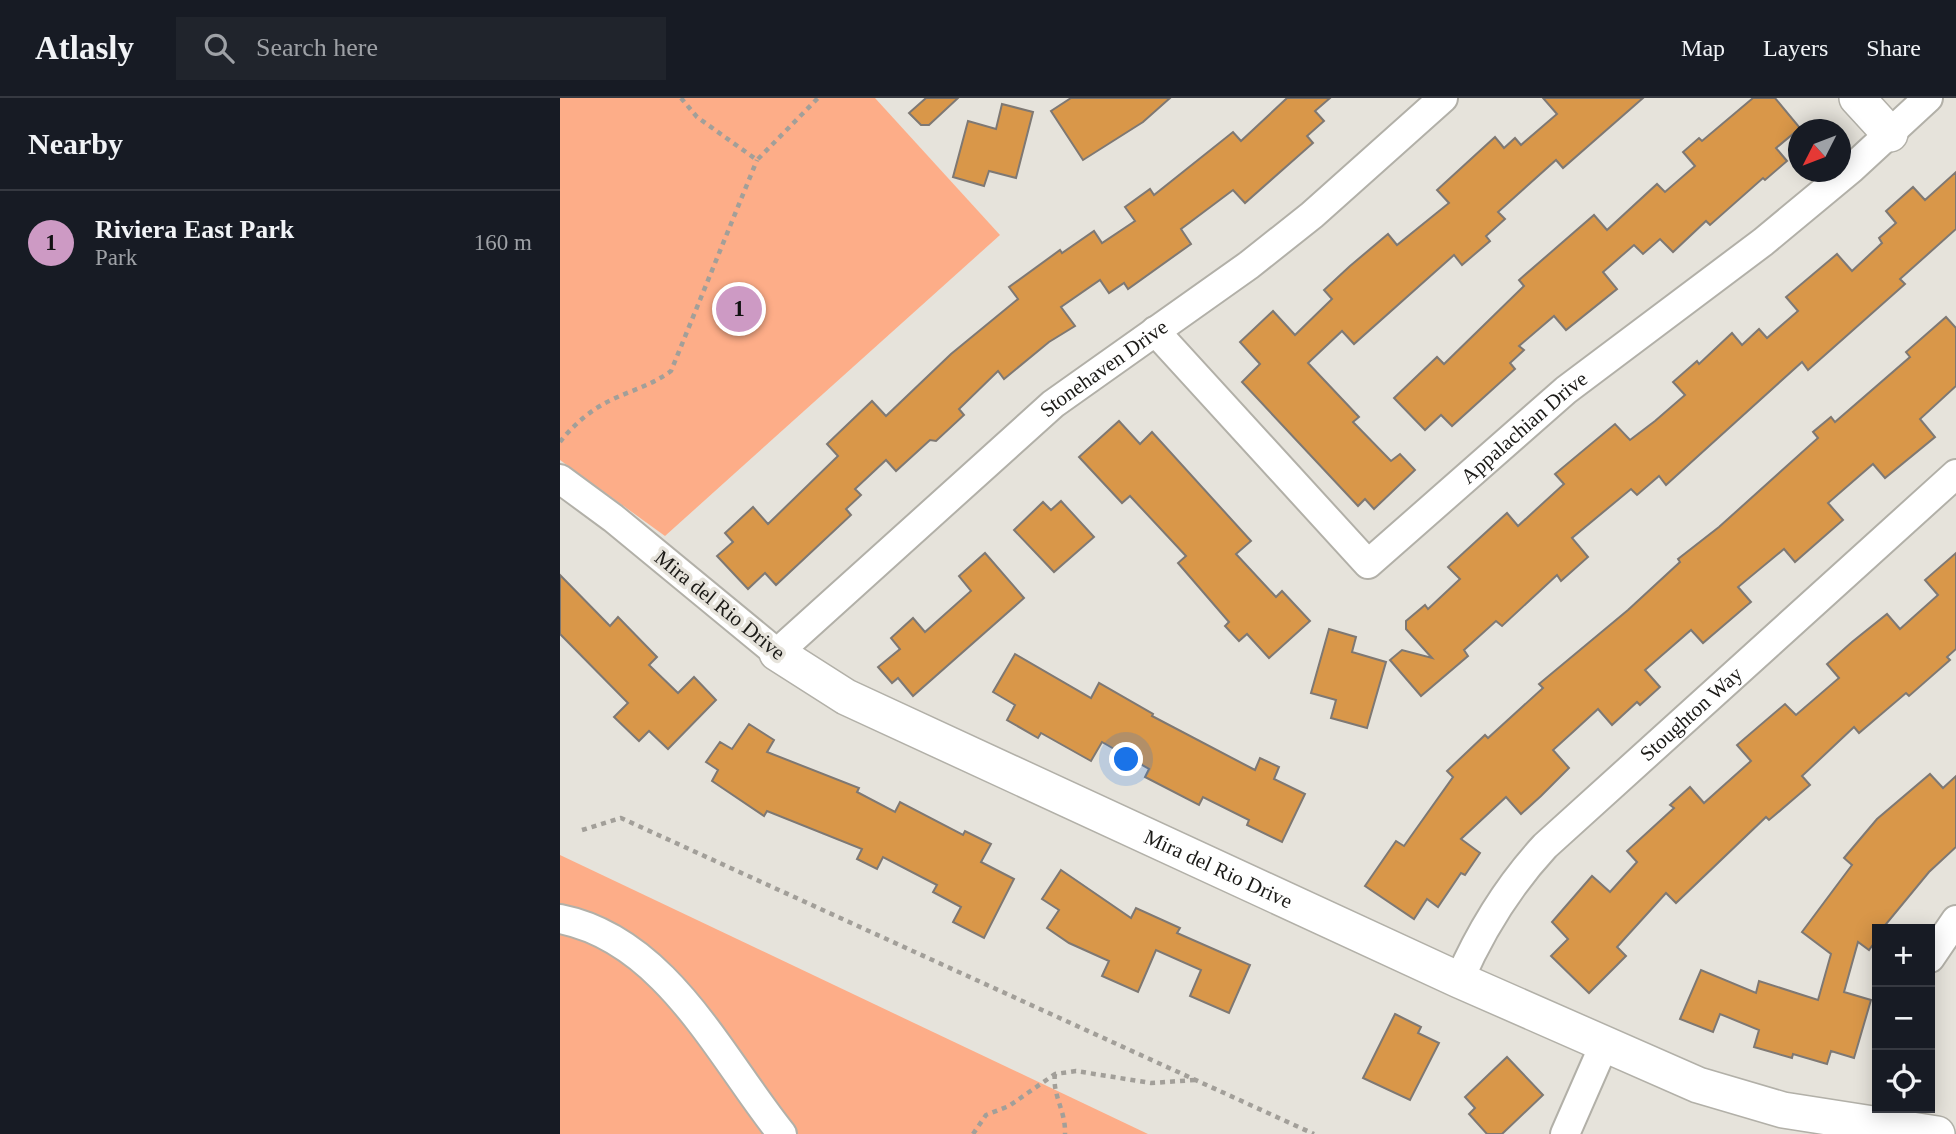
<!DOCTYPE html>
<meta charset="utf-8">
<style>
body{margin:0;font-family:Georgia,serif;background:#20242c;color:#f1f3f6}
.controls{position:absolute;right:21px;bottom:21px;display:grid;overflow:hidden;border-radius:0px;box-shadow:0 4px 18px #0003}
.controls button{width:63px;height:63px;display:grid;place-items:center;padding:0;border:0;border-bottom:2px solid #363941;background:#171b24;color:#f1f3f6;font:35px sans-serif}
.compass{position:absolute;left:1228px;top:21px;width:63px;height:63px;border-radius:50%;background:#171b24;box-shadow:0 4px 18px #0003;rotate:228deg}
.you{position:absolute;left:567px;top:662px;width:24px;height:24px;margin:-18px;border:5px solid #fff;border-radius:50%;background:#1a73e8;box-shadow:0 0 0 10px #1a73e833}
.badge{display:grid;place-items:center;width:46px;height:46px;border-radius:50%;background:#cd9ac4;color:#111;font-size:23px;font-weight:700}
.pin{position:absolute;translate:-50% -50%;border:4px solid #fff;box-shadow:0 2px 7px #0006}
.list{margin:0;padding:0;list-style:none}
h2{display:flex;justify-content:space-between;align-items:center;height:91px;margin:0;padding:0 28px;font-size:30px}
h2 small{font-size:23px;font-weight:400;color:#9ea1a6}
.list li{display:grid;grid-template-columns:46px 1fr auto;gap:21px;align-items:center;box-sizing:border-box;height:105px;padding:0 28px;border-top:2px solid #363941}
.list b{display:block;font-size:26px;white-space:nowrap}
.list p{margin:0;font-size:23px;white-space:nowrap;color:#9ea1a6}
.list em{font-size:23px;font-style:normal;color:#9ea1a6}
.icon{flex:none;width:38px;height:38px;fill:none;stroke:currentColor;stroke-width:2;stroke-linecap:round;stroke-linejoin:round}
.map{position:relative;flex:none;width:1396px;height:1036px;overflow:hidden}
header{display:flex;align-items:center;gap:42px;box-sizing:border-box;height:98px;padding:0 35px;background:#171b24;border-bottom:2px solid #363941}
header strong{font-size:33px}
nav{display:flex;gap:38px;margin-inline-start:auto;font-size:24px}
.search{width:490px;height:63px;background:#20242c;display:flex;align-items:center;gap:18px;box-sizing:border-box;padding:0 24px;border-radius:0px;color:#9ea1a6;font-size:26px}
main{display:flex}
aside{flex:1;background:#171b24}
.map>svg:first-child{display:block}
</style>
<header>
<strong>Atlasly</strong>
<div class="search"><svg class="icon" aria-label="search" viewBox="0 0 24 24"><circle cx="10" cy="10" r="6"/><path d="M15 15l6 6"/></svg>Search here</div>
<nav><a>Map</a><a>Layers</a><a>Share</a></nav>
</header>
<main>
<aside>
<h2>Nearby<small></small></h2>
<ul class="list">
<li><span class="badge">1</span><div><b>Riviera East Park</b><p>Park</p></div><em>160 m</em></li>
</ul>
</aside>
<div class="map">
<svg width="1396" height="1036" viewBox="0 0 1396 1036">
<rect width="100%" height="100%" fill="#e6e3db"/>
<g fill="#fdad88">
<path d="M 0,0 L 315,0 L 440,137 L 105,438 L 0,362 Z"/>
<path d="M 0,757 L 588,1036 L 0,1036 Z"/>
</g>
<g fill="#d99749" stroke="#7e7873" stroke-width="2">
<path d="M 366,0 L 398,0 L 369,27 L 361,27 L 349,15 Z"/>
<path d="M 511,0 L 610,0 L 583,24 L 523,62 L 491,13 Z"/>
<path d="M 727,0 L 770,0 L 755,13 L 764,23 L 747,38 L 753,45 L 685,105 L 673,92 L 621,131 L 631,146 L 568,191 L 564,185 L 549,195 L 540,182 L 501,209 L 515,228 L 489,244 L 444,281 L 438,273 L 399,311 L 404,317 L 376,343 L 370,342 L 336,373 L 326,362 L 295,391 L 301,397 L 286,411 L 291,417 L 216,487 L 205,475 L 188,491 L 157,458 L 173,444 L 165,435 L 193,409 L 208,426 L 278,358 L 267,346 L 312,303 L 326,318 L 391,256 L 458,201 L 449,189 L 500,152 L 502,155 L 534,133 L 542,145 L 575,123 L 565,109 L 590,91 L 594,97 L 673,34 L 681,43 Z"/>
<path d="M 983,0 L 1083,0 L 1003,70 L 996,62 L 938,114 L 945,121 L 926,138 L 930,143 L 902,167 L 894,157 L 794,246 L 782,233 L 748,265 L 799,319 L 793,324 L 831,363 L 840,356 L 855,372 L 814,411 L 805,401 L 798,408 L 682,284 L 700,266 L 680,244 L 713,213 L 735,237 L 772,201 L 764,192 L 790,168 L 828,136 L 837,147 L 889,105 L 877,92 L 935,39 L 944,50 L 955,40 L 961,47 L 997,16 Z"/>
<path d="M 1193,0 L 1215,0 L 1240,30 L 1216,50 L 1227,63 L 1205,82 L 1203,80 L 1150,127 L 1146,123 L 1113,154 L 1100,141 L 1083,156 L 1074,147 L 1043,174 L 1057,191 L 1006,232 L 994,218 L 959,248 L 964,252 L 950,265 L 955,271 L 892,328 L 881,317 L 865,332 L 834,300 L 877,259 L 884,266 L 964,188 L 959,182 L 1034,117 L 1047,132 L 1097,86 L 1105,94 L 1135,68 L 1123,54 L 1139,40 L 1142,43 Z"/>
<path d="M 442,6 L 473,14 L 456,80 L 429,73 L 424,88 L 393,79 L 408,23 L 436,31 Z"/>
<path d="M 1396,74 L 1396,131 L 1340,181 L 1345,186 L 1248,272 L 1242,264 L 1106,387 L 1099,378 L 1077,397 L 1071,391 L 1012,440 L 1028,459 L 1001,483 L 997,477 L 942,528 L 936,523 L 904,552 L 908,558 L 861,598 L 830,562 L 842,552 L 872,560 L 846,531 L 846,523 L 865,507 L 868,511 L 900,481 L 888,469 L 947,415 L 958,428 L 1004,386 L 995,376 L 1055,326 L 1070,342 L 1095,323 L 1125,297 L 1113,284 L 1137,263 L 1139,266 L 1172,235 L 1182,247 L 1199,231 L 1207,240 L 1238,213 L 1226,199 L 1277,156 L 1292,173 L 1322,145 L 1319,140 L 1336,125 L 1326,113 L 1353,89 L 1365,102 Z"/>
<path d="M 1386,219 L 1396,230 L 1396,288 L 1360,321 L 1375,339 L 1325,380 L 1313,366 L 1268,405 L 1283,422 L 1235,464 L 1224,451 L 1178,489 L 1191,504 L 1143,545 L 1131,532 L 1085,572 L 1100,589 L 1080,607 L 1077,604 L 1052,627 L 1038,611 L 1014,633 L 993,652 L 1009,670 L 981,698 L 961,716 L 946,699 L 901,741 L 920,755 L 905,777 L 901,775 L 878,809 L 867,801 L 854,821 L 805,788 L 836,743 L 844,748 L 893,679 L 887,673 L 925,637 L 928,640 L 983,590 L 979,586 L 1068,512 L 1120,464 L 1118,461 L 1159,429 L 1258,340 L 1253,334 L 1271,319 L 1275,324 L 1350,259 L 1346,254 Z"/>
<path d="M 559,323 L 580,346 L 592,334 L 691,443 L 676,456 L 716,499 L 722,493 L 750,523 L 709,560 L 687,536 L 679,543 L 665,528 L 669,524 L 618,465 L 626,458 L 570,398 L 562,405 L 519,359 Z"/>
<path d="M 501,403 L 534,439 L 494,474 L 454,432 L 483,404 L 491,412 Z"/>
<path d="M 425,455 L 464,500 L 353,598 L 338,580 L 332,585 L 318,569 L 340,551 L 331,540 L 353,520 L 365,534 L 411,493 L 399,478 Z"/>
<path d="M 1396,455 L 1396,551 L 1387,559 L 1390,562 L 1349,598 L 1346,595 L 1299,635 L 1294,629 L 1242,678 L 1250,687 L 1209,722 L 1206,719 L 1116,805 L 1106,795 L 1057,849 L 1066,858 L 1029,895 L 991,858 L 1008,841 L 992,824 L 1032,778 L 1050,794 L 1077,764 L 1067,753 L 1114,710 L 1110,707 L 1130,689 L 1144,705 L 1191,663 L 1177,647 L 1225,606 L 1236,617 L 1279,580 L 1267,566 L 1292,544 L 1327,516 L 1340,531 L 1378,497 L 1365,482 Z"/>
<path d="M 0,477 L 50,528 L 58,519 L 97,559 L 89,567 L 118,595 L 134,579 L 156,602 L 108,651 L 89,633 L 79,643 L 54,619 L 68,605 L 0,536 Z"/>
<path d="M 769,531 L 796,539 L 792,554 L 826,564 L 807,630 L 771,620 L 776,602 L 751,595 Z"/>
<path d="M 455,556 L 531,600 L 539,585 L 593,616 L 592,618 L 695,672 L 700,660 L 719,669 L 714,681 L 745,696 L 722,744 L 687,727 L 689,722 L 643,699 L 639,707 L 585,679 L 589,671 L 542,644 L 531,663 L 481,635 L 478,640 L 447,622 L 455,607 L 433,594 Z"/>
<path d="M 189,626 L 214,642 L 207,654 L 299,690 L 297,694 L 335,714 L 340,704 L 403,737 L 405,733 L 431,746 L 421,764 L 454,781 L 424,840 L 393,824 L 401,809 L 373,794 L 377,787 L 323,759 L 317,771 L 297,761 L 302,751 L 207,713 L 204,718 L 152,683 L 158,672 L 146,664 L 160,644 L 172,651 Z"/>
<path d="M 1370,676 L 1383,690 L 1396,678 L 1396,749 L 1369,774 L 1322,831 L 1317,831 L 1317,841 L 1309,852 L 1298,844 L 1284,894 L 1311,902 L 1294,960 L 1271,953 L 1267,966 L 1233,956 L 1232,960 L 1194,949 L 1199,932 L 1160,916 L 1153,934 L 1120,921 L 1141,872 L 1196,895 L 1199,883 L 1258,902 L 1271,856 L 1242,834 L 1292,767 L 1284,760 L 1317,721 Z"/>
<path d="M 501,772 L 571,820 L 576,810 L 620,830 L 617,835 L 690,867 L 669,915 L 630,898 L 641,872 L 596,852 L 578,894 L 542,878 L 549,863 L 509,845 L 487,830 L 499,812 L 482,801 Z"/>
<path d="M 835,916 L 861,929 L 858,935 L 879,945 L 850,1002 L 803,980 Z"/>
<path d="M 947,959 L 983,997 L 942,1036 L 927,1036 L 909,1016 L 915,1010 L 905,999 Z"/>
</g>
<g fill="none" stroke-linecap="round" stroke-linejoin="round">
<defs>
<g id="minor">
<path id="s1" d="M 595,233 L 808,466 L 1006,292 L 1203,144 L 1291,71 L 1368,0"/>
<path id="s2" d="M 0,381 L 53,420 L 217,555 L 493,306 L 689,167 L 752,117 L 883,0"/>
<path d="M 0,821 C 106,842 160,959 222,1036"/>
<path d="M 1370,860 L 1396,822"/>
<path id="s3" d="M 899,882 C 921,832 947,789 985,748 L 1396,376"/>
<path d="M 1005,1036 L 1044,947"/>
</g>
<g id="tertiary">
<path d="M 1297,0 L 1330,36"/>
<path id="s4" d="M 217,555 L 286,599 L 899,882 L 1138,987 L 1223,1012 L 1377,1036"/>
</g>
</defs>
<use href="#minor" stroke="#b2b0a8" stroke-width="32"/>
<use href="#tertiary" stroke="#b2b0a8" stroke-width="38"/>
<g stroke="#a29f99" stroke-width="4.5" stroke-dasharray="5 5" stroke-linecap="butt">
<path d="M 121,0 L 137,19 L 197,62 L 258,0"/>
<path d="M 0,344 C 13,327 32,311 51,302 C 72,292 92,287 111,273 L 197,62"/>
<path d="M 22,732 L 61,720 L 754,1036"/>
<path d="M 495,976 C 492,997 506,1013 505,1036"/>
<path d="M 413,1036 L 426,1017 L 449,1008 L 495,976 L 516,973 L 591,985 L 635,982"/>
</g>
<use href="#minor" stroke="#fff" stroke-width="28"/>
<use href="#tertiary" stroke="#fff" stroke-width="35"/>
</g>
<g text-anchor="middle" dominant-baseline="central" stroke-width="7" stroke-linejoin="round" paint-order="stroke">
<g font-size="21" fill="#1b1a17" stroke="#e6e3db">
<text stroke="none"><textPath href="#s2" startOffset="712">Stonehaven Drive</textPath></text>
<text stroke="none"><textPath href="#s1" startOffset="523">Appalachian Drive</textPath></text>
<text transform="translate(160 507) rotate(39)">Mira del Rio Drive</text>
<text stroke="none"><textPath href="#s3" startOffset="357">Stoughton Way</textPath></text>
<text stroke="none"><textPath href="#s4" startOffset="492">Mira del Rio Drive</textPath></text>
</g>
</g>
</svg>
<div class="controls">
<button>+</button>
<button>−</button>
<button><svg class="icon" aria-label="locate" viewBox="0 0 24 24"><circle cx="12" cy="12" r="6"/><path d="M12 2v4M12 18v4M2 12h4M18 12h4"/></svg></button>
</div>
<svg class="compass" viewBox="-18 -18 36 36"><path d="M0-13l5 13h-10z" fill="#e53935"/><path d="M0 13l5-13h-10z" fill="#9ea1a6"/></svg>
<div class="you"></div>
<div class="pin badge" style="left:179px;top:211px">1</div>
</div>
</main>
